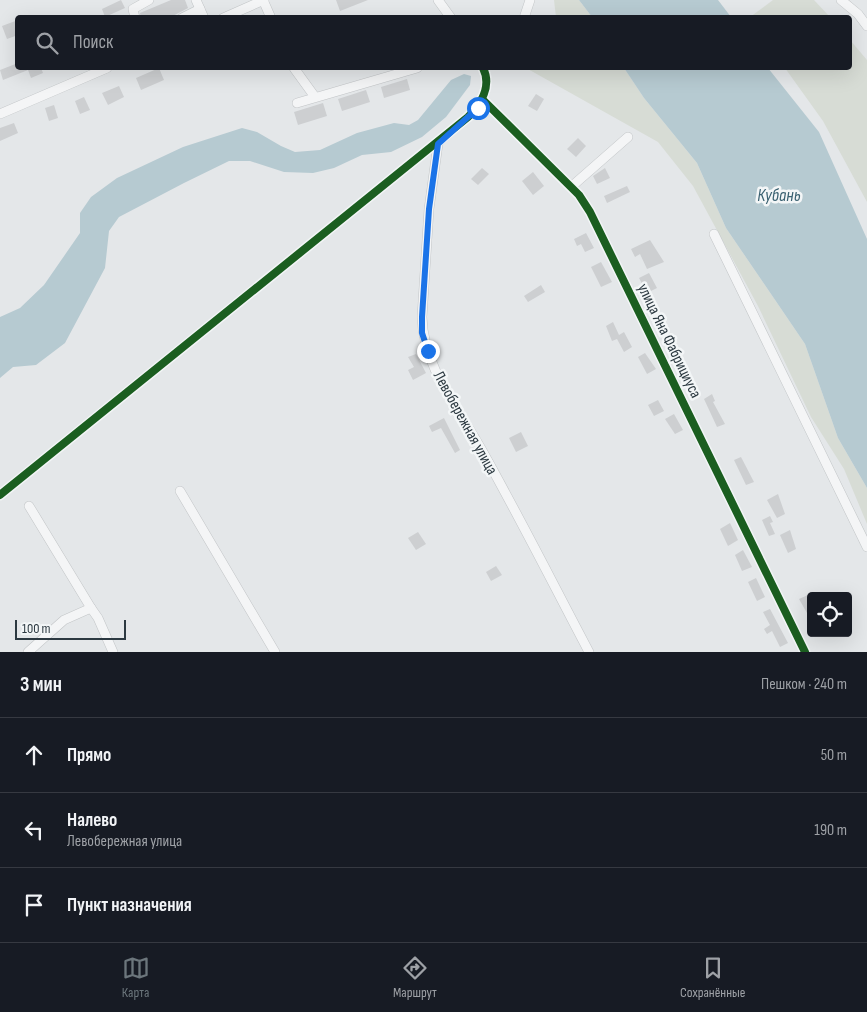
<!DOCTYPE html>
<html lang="ru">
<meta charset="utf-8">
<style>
body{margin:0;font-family:"Sofia Sans Condensed",sans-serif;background:#20242c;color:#f1f3f6}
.controls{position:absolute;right:15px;bottom:15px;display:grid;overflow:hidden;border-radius:5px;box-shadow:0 5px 20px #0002}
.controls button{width:45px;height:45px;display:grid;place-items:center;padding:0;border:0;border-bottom:1px solid #363941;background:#171b24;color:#f1f3f6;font:25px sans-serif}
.scale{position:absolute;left:15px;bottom:12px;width:111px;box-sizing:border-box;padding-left:5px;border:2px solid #2c3941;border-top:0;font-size:14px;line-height:18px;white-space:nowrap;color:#2c3941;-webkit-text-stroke:4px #f3f6f7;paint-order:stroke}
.stop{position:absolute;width:15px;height:15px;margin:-11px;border:4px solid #1a73e8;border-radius:50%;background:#fff}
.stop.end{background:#1a73e8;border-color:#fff;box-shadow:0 1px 5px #0008}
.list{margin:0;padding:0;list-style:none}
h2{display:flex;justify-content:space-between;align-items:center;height:65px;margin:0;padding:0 20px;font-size:21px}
h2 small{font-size:16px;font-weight:400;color:#9ea1a6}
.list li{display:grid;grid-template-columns:32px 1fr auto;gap:15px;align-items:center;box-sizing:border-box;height:75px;padding:0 20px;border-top:1px solid #363941}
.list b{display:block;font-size:19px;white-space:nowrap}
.list p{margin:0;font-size:16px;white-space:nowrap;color:#9ea1a6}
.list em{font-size:16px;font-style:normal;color:#9ea1a6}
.icon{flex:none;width:28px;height:28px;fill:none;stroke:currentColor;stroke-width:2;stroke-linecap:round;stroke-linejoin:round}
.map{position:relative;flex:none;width:867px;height:652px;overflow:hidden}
.search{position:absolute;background:#171b24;box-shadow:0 5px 20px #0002;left:15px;right:15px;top:15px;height:55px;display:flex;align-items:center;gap:12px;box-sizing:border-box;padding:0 18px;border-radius:5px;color:#9ea1a6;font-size:19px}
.sheet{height:290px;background:#171b24}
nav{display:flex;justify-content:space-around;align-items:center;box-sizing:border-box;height:70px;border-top:1px solid #363941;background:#171b24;font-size:14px;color:#9ea1a6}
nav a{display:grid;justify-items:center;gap:2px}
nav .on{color:#6c767c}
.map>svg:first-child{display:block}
</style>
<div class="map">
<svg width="867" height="652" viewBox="0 0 867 652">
<rect width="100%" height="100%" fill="#e4e7e9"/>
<g fill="#d7dcd5">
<path d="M 554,0 L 579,0 L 592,17 L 556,17 Z"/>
<path d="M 773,0 L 814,0 L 830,17 L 750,17 Z"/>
<path d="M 850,40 L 867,60 L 867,202 L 823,121 L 785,68 L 850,68 Z"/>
<path d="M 526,68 L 624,68 L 644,98 L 697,163 L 726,228 L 805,344 L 838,438 L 867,488 L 867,524 L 844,469 L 811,417 L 758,306 L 693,186 L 658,142 Z"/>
</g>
<g fill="#b6cad1">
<path d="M 579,0 L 718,0 L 731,17 L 592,17 Z"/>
<path d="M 624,68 L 768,68 L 819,132 L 867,239 L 867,488 L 838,438 L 805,344 L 726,228 L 697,163 L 644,98 Z"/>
<path d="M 464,74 L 471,76 L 470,85 L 446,117 L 422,137 L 391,152 L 362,155 L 334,168 L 313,173 L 284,172 L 250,161 L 229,161 L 184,183 L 119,217 L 109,231 L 105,268 L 65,343 L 36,365 L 13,367 L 0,378 L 0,317 L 20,308 L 44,285 L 80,233 L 80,213 L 91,197 L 117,178 L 183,147 L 242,128 L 257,132 L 281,146 L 295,152 L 320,150 L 357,133 L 394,123 L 409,125 L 418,120 L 451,80 Z"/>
</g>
<g fill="#cdcfd1">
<path d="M 121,0 L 125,8 L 105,17 L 102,9 Z"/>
<path d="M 171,0 L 185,0 L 188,8 L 169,18 L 141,18 L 140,13 Z"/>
<path d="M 336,0 L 368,0 L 340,11 Z"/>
<path d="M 18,20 L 18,35 L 7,39 L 2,26 Z"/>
<path d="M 18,63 L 18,68 L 41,68 L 43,73 L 31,78 L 28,70 L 3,80 L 0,70 Z"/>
<path d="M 159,68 L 164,80 L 141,90 L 136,78 Z"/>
<path d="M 407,79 L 410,90 L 384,98 L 381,87 Z"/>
<path d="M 119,86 L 124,97 L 108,105 L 102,93 Z"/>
<path d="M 366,90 L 370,102 L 342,111 L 338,99 Z"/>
<path d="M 536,94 L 544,99 L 537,111 L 528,106 Z"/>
<path d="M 84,97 L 90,110 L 80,114 L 75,101 Z"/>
<path d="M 323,103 L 327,116 L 298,125 L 294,112 Z"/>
<path d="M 54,105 L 58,118 L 49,121 L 45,108 Z"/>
<path d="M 14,123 L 18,133 L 0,141 L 0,128 Z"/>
<path d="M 578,138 L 586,146 L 576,157 L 567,149 Z"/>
<path d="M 482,168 L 489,174 L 478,185 L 471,179 Z"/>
<path d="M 605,168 L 610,178 L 597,184 L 593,176 Z"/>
<path d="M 533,172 L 544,186 L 533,195 L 522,181 Z"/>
<path d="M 627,186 L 630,192 L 607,203 L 604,196 Z"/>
<path d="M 586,233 L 594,248 L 585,252 L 581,244 L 577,246 L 574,239 Z"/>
<path d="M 650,240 L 664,262 L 647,269 L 640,254 L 635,257 L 631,249 Z"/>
<path d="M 601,262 L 612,282 L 601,287 L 591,267 Z"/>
<path d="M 649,273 L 657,288 L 647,293 L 639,278 Z"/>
<path d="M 541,285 L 545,292 L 528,302 L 524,296 Z"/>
<path d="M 613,322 L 619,335 L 624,332 L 632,347 L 624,352 L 617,339 L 612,341 L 606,326 Z"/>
<path d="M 645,353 L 656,369 L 647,374 L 638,357 Z"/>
<path d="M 416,354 L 426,373 L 413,380 L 408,370 L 414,367 L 408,357 Z"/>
<path d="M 712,394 L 715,401 L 713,402 L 725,424 L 717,427 L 704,399 Z"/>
<path d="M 658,400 L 664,411 L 654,416 L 648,405 Z"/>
<path d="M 674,414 L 683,430 L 675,434 L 665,419 Z"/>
<path d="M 444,418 L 460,450 L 455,453 L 441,428 L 432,432 L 429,426 Z"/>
<path d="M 521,432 L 528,446 L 516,452 L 509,438 Z"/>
<path d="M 741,457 L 754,482 L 746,485 L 734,460 Z"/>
<path d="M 778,494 L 785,514 L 777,518 L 767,500 Z"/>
<path d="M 770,516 L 773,522 L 770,523 L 775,534 L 769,536 L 762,520 Z"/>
<path d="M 730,523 L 738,540 L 728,546 L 720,529 Z"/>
<path d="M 790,530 L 796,549 L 788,553 L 780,535 Z"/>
<path d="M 418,532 L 426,544 L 416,550 L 408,538 Z"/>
<path d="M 743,550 L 752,567 L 742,571 L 735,555 Z"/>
<path d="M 496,566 L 502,575 L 491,581 L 486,572 Z"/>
<path d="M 756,578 L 765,597 L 757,601 L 748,582 Z"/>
<path d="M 808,595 L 811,601 L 811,620 L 799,599 Z"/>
<path d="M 770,609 L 788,643 L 780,647 L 772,631 L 767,634 L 764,629 L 770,625 L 763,612 Z"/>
</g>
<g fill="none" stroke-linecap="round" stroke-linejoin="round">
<defs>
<g id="minor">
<path d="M 196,0 L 204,18"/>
<path d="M 263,0 L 271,18"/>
<path d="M 438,0 L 451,18"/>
<path d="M 841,0 L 858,14 L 867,26"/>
<path d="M 135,18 L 133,9 L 149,0"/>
<path d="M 182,18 L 200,9"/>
<path d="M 223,18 L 264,0"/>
<path d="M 524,18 L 530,0"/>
<path d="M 294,68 L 315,97"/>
<path d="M 483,100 L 579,195 L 590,212 L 805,652"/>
<path d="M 297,103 L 417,68"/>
<path d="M 0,114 L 107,68"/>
<path d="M 438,144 L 429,209 L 422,317 C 423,366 457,406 480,447 C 518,514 553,584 589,652"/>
<path d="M 571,187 L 628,137"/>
<path d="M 714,234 L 867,547"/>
<path d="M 180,491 L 275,652"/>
<path d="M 0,495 L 468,117 C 481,104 492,86 483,68"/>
<path d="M 29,506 L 91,608"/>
<path d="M 28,652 L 64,620 L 91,608 L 98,618 L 113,652"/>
</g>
</defs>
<use href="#minor" stroke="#c2c5c7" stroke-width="10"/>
<use href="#minor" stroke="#f4f5f6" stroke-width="9"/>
<defs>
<g id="cycleway">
<path d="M 483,100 L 579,195 L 590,212 L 805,652"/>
<path d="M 0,495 L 468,117 C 481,104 492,86 483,68"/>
</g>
</defs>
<use href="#cycleway" stroke="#f3f6f7" stroke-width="11"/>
<use href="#cycleway" stroke="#1b5e20" stroke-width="8"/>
</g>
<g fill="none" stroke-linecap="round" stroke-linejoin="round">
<path stroke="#1a73e8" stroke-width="6" d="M 428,351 L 422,333 L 422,317 L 429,209 L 438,144 L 478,108"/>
</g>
<g text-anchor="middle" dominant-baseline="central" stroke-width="5" stroke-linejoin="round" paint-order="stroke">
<g font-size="16" fill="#2c3941" stroke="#f3f6f7">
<text transform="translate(669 341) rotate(64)">улица Яна Фабрициуса</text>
<text transform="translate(465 423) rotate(61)">Левобережная улица</text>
</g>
<g font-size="18" font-style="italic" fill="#3a6171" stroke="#f3f6f7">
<text x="779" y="195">Кубань</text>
</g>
</g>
</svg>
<div class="controls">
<button><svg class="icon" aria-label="locate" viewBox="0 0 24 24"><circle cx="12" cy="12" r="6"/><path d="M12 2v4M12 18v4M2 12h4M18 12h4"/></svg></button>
</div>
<div class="scale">100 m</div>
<div class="stop" style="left:478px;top:108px"></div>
<div class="stop end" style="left:428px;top:351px"></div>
<div class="search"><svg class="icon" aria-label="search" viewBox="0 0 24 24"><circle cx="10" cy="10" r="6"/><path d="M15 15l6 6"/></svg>Поиск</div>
</div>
<section class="sheet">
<h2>3 мин<small>Пешком · 240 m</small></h2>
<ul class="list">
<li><svg class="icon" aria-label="ahead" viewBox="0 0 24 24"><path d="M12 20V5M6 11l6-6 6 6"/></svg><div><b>Прямо</b></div><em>50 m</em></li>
<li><svg class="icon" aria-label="left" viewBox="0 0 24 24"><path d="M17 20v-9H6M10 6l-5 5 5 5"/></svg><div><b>Налево</b><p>Левобережная улица</p></div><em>190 m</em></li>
<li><svg class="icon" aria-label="arrive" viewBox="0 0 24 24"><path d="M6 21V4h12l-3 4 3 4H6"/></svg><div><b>Пункт назначения</b></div></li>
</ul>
</section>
<nav>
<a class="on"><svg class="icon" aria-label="map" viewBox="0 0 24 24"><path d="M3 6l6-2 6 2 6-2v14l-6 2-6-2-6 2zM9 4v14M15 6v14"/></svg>Карта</a>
<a><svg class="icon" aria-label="directions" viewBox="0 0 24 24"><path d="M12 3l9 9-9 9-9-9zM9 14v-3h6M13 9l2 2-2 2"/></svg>Маршрут</a>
<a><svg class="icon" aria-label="saved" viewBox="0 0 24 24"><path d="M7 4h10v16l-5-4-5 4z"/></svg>Сохранённые</a>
</nav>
